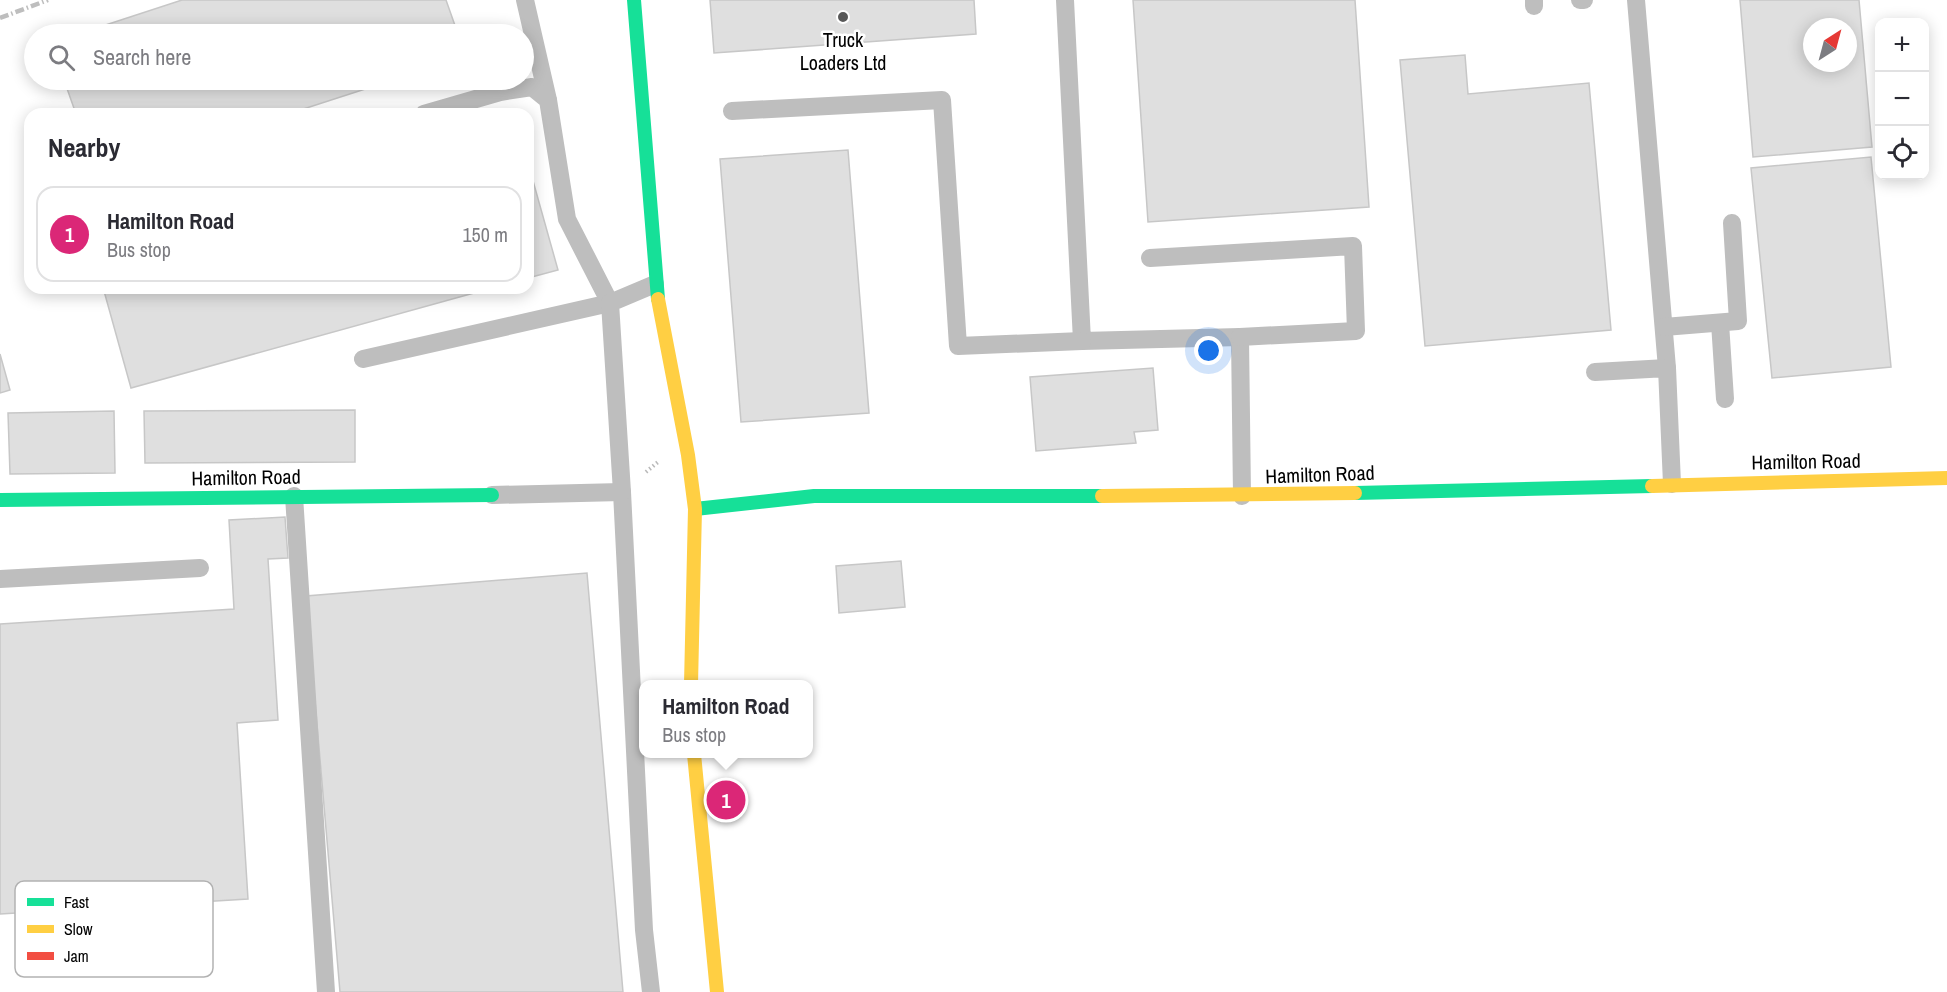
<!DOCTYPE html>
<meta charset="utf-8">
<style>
body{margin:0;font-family:"Archivo Narrow",sans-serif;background:#f2f2f3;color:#2b2b33}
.controls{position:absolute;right:18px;top:18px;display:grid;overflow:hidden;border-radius:12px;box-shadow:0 3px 15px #0003}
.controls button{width:54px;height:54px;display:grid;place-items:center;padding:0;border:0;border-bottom:2px solid #e1e1e2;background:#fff;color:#2b2b33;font:30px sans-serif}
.compass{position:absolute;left:1803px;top:18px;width:54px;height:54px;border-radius:50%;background:#fff;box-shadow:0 3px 15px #0003;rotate:36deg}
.you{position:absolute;left:1209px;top:351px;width:21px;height:21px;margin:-15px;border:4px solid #fff;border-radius:50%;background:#1a73e8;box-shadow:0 0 0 9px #1a73e833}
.badge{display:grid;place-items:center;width:39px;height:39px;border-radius:50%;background:#db2777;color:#fff;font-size:20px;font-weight:700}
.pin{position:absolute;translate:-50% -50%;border:3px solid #fff;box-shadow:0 2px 6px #0006}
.popup{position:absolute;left:639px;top:680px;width:174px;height:78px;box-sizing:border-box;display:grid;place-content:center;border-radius:12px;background:#fff;filter:drop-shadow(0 2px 4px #0005);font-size:20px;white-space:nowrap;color:#7c7c81}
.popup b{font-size:22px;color:#2b2b33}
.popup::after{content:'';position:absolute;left:50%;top:100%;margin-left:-12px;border:12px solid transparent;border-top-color:#fff}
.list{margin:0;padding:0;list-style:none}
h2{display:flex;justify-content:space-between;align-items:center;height:78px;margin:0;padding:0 24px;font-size:26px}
h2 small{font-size:20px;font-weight:400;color:#7c7c81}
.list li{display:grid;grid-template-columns:39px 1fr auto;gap:18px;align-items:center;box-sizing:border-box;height:96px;margin:0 12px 12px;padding:0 12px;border:2px solid #e1e1e2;border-radius:18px}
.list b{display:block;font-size:22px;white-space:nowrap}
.list p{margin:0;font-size:20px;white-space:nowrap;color:#7c7c81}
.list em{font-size:20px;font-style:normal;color:#7c7c81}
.icon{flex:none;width:33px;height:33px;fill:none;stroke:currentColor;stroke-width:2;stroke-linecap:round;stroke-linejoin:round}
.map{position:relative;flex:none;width:1947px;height:992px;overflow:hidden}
.search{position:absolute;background:#fff;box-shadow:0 3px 15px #0003;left:24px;top:24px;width:510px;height:66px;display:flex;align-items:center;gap:15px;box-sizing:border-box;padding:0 21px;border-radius:33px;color:#7c7c81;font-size:22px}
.panel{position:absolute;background:#fff;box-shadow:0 3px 15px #0003;left:24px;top:108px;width:510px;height:186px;border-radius:18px}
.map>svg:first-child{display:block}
</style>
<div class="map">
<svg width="1947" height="992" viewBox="0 0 1947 992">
<rect width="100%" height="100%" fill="#fff"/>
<g fill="#dfdfdf" stroke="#c7c7c7" stroke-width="1.5" fill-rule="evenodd">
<path d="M 182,0 L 446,0 L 458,34 L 78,34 Z"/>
<path d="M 710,0 L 974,0 L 976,34 L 714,53 Z"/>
<path d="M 1133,0 L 1355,0 L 1369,207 L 1148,222 Z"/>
<path d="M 1740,0 L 1859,0 L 1872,147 L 1753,157 ZM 1812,27 L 1848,27 L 1848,63 L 1812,63 Z"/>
<path d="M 1465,55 L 1468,94 L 1589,83 L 1611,330 L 1425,346 L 1400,60 Z"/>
<path d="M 64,80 L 393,80 L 288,114 L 76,114 Z"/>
<path d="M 848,150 L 869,413 L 741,422 L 720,159 Z"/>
<path d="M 1871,157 L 1891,367 L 1772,378 L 1751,168 Z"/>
<path d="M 528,163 L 558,270 L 528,278 Z"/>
<path d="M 114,288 L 492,288 L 131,388 L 104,291 Z"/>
<path d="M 0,354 L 10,390 L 0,393 Z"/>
<path d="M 1153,368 L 1158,430 L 1134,432 L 1136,443 L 1036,451 L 1030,377 Z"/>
<path d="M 355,410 L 355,462 L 145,463 L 144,411 Z"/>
<path d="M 114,411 L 115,473 L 10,474 L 8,413 Z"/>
<path d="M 285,517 L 288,558 L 268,559 L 278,720 L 237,723 L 248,899 L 0,914 L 0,624 L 234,609 L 229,520 Z"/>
<path d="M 901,561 L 905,607 L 839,613 L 836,566 Z"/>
<path d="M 587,573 L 623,992 L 340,992 L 306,596 Z"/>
</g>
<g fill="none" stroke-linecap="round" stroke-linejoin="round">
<path stroke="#b9b9b9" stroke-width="4" stroke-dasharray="1.5 3" stroke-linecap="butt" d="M 646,472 L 658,462"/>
<g stroke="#bebebe" stroke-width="18">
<path d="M 525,0 L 548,100"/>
<path d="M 1065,0 L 1082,341 L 1240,337 L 1242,496"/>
<path d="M 1534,0 L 1534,6"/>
<path d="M 1580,0 L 1584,0"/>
<path d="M 1636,0 L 1667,368"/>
<path d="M 732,111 L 942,100 L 958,346 L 1082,341"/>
<path d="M 1150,258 L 1353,246 L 1356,331 L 1240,337"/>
<path d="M 1720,323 L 1725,399"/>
<path d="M 1664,327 L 1738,321 L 1732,223"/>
<path d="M 363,359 L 610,303 L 567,219 L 548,100 L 532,87 L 500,92 L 424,114"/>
<path d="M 1595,372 L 1667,368 L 1672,484"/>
<path d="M 622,492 L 644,930 L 651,992"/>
<path d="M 492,495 L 622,492 L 610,303 L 655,284"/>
<path d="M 294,496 L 326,992"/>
<path d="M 0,579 L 200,568"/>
</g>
<g stroke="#16e098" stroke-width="14">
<path d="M 634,0 L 658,299"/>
<path d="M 1355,493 L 1652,486"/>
<path d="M 0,500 L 492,495"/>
<path d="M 695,509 L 814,496 L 1102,496"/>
</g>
<g stroke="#ffcf43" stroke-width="14">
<path d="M 658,299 L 688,455 L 695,509 L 691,684"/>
<path d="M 1652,486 L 1947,478"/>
<path d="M 1102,496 L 1355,493"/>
<path d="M 694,754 L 717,992"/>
</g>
<path stroke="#bebebe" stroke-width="4.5" stroke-dasharray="9 3 1.5 3" stroke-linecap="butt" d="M 0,18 L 48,0"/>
</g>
<circle fill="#595959" stroke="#fff" stroke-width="2" cx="843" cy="17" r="6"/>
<g text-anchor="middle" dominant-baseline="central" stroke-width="5" stroke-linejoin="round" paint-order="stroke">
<g font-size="20" fill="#000" stroke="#fff">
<text x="843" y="39">Truck<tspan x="843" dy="23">Loaders Ltd</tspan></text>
</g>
<g font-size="20" fill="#000" stroke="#fff">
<text transform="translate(1806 461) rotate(-1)">Hamilton Road</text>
<text transform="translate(1320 474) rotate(-2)">Hamilton Road</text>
<text transform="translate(246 477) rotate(-1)">Hamilton Road</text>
</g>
</g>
<rect x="15" y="881" width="198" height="96" rx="9" fill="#fff" stroke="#b2b2b2" stroke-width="1.5"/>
<rect x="27" y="898" width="27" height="8" fill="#16e098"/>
<rect x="27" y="925" width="27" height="8" fill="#ffcf43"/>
<rect x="27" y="952" width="27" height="8" fill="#f24e42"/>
<g font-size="16" fill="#000">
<text x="64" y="908">Fast</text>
<text x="64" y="935">Slow</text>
<text x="64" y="962">Jam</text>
</g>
</svg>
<div class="controls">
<button>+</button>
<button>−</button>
<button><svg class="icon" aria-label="locate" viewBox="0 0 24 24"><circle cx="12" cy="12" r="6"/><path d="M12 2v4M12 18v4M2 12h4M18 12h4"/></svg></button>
</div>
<svg class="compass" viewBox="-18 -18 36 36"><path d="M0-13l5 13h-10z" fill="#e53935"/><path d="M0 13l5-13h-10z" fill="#7c7c81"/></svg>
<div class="you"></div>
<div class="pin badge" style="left:726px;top:800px">1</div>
<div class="popup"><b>Hamilton Road</b>Bus stop</div>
<div class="search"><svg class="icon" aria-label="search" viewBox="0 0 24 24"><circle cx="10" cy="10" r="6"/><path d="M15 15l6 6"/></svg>Search here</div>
<section class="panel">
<h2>Nearby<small></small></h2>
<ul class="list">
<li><span class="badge">1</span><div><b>Hamilton Road</b><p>Bus stop</p></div><em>150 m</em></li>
</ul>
</section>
</div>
